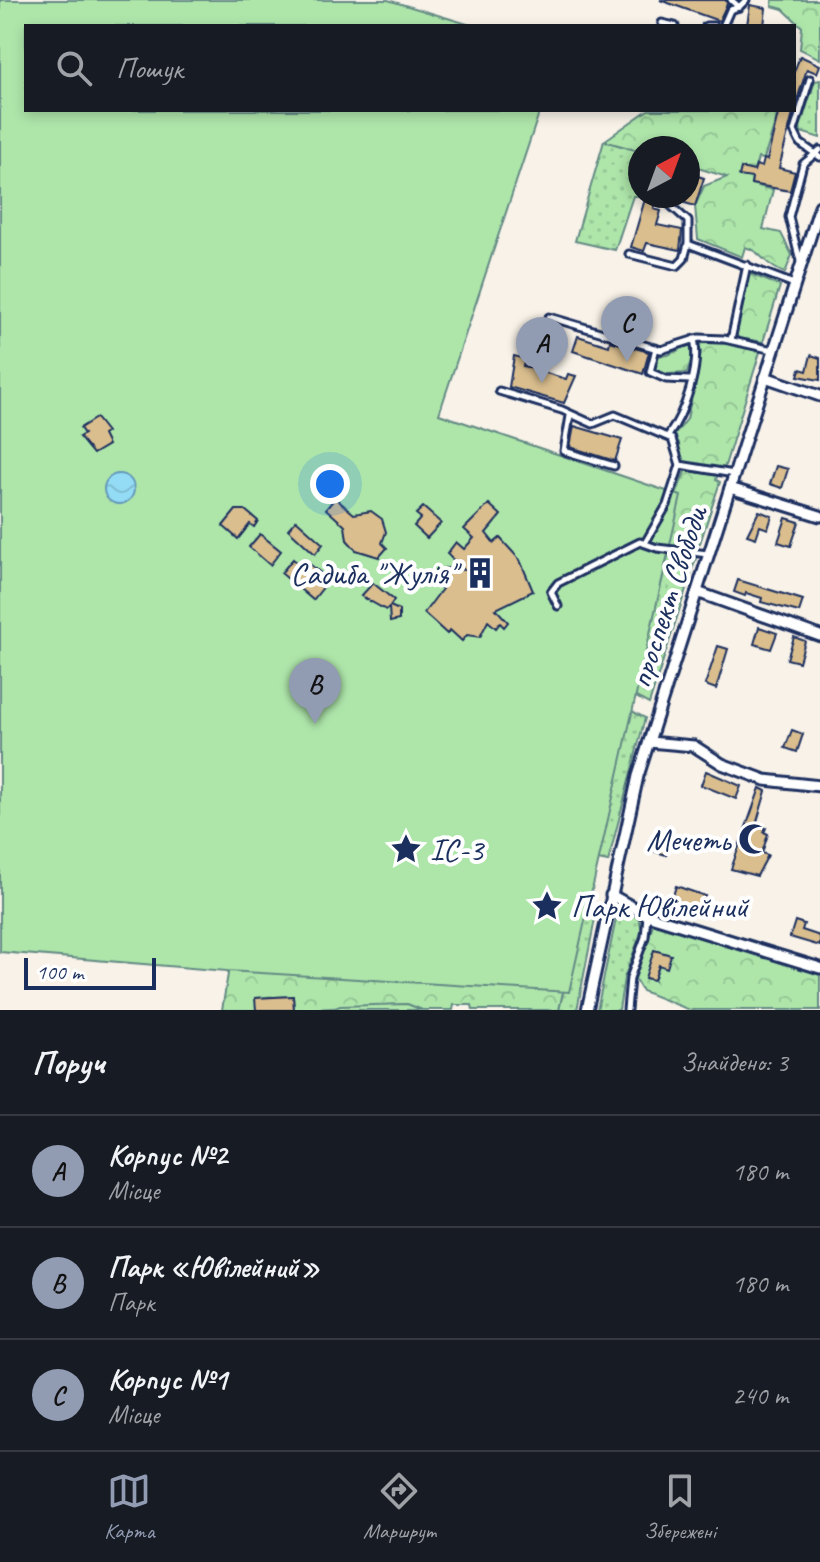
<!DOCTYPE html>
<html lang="uk">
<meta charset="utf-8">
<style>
body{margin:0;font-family:Caveat,sans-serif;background:#20242c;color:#f1f3f6}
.compass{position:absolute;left:628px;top:136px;width:72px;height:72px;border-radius:50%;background:#171b24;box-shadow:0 4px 12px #0003;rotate:41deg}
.scale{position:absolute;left:24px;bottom:20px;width:132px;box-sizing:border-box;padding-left:8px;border:4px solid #1b2f5e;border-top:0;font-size:22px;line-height:28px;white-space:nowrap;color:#1b2f5e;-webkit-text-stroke:6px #fff;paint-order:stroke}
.you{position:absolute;left:330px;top:484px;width:28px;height:28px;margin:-20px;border:6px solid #fff;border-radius:50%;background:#1a73e8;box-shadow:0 0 0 12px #1a73e833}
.badge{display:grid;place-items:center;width:52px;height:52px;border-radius:50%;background:#919bb2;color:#111;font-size:26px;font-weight:700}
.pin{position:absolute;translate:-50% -66px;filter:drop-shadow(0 2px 4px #0008)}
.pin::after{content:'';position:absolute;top:42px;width:28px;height:24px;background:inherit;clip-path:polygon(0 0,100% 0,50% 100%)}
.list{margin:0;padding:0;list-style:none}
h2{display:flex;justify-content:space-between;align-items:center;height:104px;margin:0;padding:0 32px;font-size:34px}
h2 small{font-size:26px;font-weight:400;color:#9ea1a6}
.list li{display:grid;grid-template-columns:52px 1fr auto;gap:24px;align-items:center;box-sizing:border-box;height:112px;padding:0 32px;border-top:2px solid #363941}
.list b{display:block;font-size:30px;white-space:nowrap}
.list p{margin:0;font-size:26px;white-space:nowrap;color:#9ea1a6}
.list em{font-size:26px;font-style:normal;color:#9ea1a6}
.icon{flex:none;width:44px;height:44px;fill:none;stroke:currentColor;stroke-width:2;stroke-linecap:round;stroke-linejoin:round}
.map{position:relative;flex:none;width:820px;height:1010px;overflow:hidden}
.search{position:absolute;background:#171b24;box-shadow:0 4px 12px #0003;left:24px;right:24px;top:24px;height:88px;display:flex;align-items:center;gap:20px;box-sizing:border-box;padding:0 28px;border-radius:0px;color:#9ea1a6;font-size:30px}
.sheet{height:440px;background:#171b24}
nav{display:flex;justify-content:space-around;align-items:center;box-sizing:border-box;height:112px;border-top:2px solid #363941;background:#171b24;font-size:22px;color:#9ea1a6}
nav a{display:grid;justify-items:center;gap:4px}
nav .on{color:#919bb2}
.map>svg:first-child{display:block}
</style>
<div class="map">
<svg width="820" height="1010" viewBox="0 0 820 1010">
<defs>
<pattern id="grass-dots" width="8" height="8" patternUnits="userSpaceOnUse" patternTransform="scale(2)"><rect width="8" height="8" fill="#aee6aa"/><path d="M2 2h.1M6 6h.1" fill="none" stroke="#95c695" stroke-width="1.8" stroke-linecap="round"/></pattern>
<pattern id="forest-crowns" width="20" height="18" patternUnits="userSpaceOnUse" patternTransform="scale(2)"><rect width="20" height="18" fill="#aee6aa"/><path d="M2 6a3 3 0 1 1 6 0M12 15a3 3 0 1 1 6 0" fill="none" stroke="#95c695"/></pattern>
<pattern id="water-waves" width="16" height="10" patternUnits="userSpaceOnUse" patternTransform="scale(2)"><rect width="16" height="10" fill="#94dcf5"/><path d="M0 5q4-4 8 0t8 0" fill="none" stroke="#7fbdd4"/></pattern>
</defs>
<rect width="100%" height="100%" fill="#f8f2e8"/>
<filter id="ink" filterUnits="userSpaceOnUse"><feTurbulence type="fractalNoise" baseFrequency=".0125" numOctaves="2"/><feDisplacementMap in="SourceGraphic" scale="16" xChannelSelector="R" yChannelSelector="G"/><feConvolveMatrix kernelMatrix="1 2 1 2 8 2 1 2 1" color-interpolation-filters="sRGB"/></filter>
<g filter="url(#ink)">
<g fill="url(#grass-dots)" stroke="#648a84" stroke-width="2">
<path d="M 820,80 L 820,138 L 801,132 L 800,127 L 815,81 Z"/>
<path d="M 604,141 L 639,151 L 637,158 L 640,160 L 642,196 L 633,196 L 615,250 L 575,241 Z"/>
<path d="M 669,552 L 691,554 L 696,558 L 649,704 L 634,696 Z"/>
<path d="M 630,710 L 645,718 L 608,862 L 593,859 Z"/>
<path d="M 581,910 L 596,914 L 577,1010 L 559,1010 Z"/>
<path d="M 622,910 L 630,910 L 639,918 L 642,930 L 624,978 L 619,1010 L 597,1010 L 617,914 Z"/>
</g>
<g fill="url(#forest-crowns)" stroke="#648a84" stroke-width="2">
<path d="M 772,0 L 820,0 L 820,59 L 800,49 L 802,27 L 783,9 L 772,6 Z"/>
<path d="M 648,110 L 779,110 L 764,159 L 758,158 L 751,184 L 773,190 L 763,229 L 781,233 L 792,255 L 785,273 C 763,265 763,252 745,247 L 742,257 L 698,239 L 695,206 L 704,186 L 727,177 L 688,165 L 688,148 L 640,148 L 640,151 L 604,141 Z"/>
<path d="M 748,273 L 780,286 L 763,342 L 738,338 L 736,334 Z"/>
<path d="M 698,343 L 734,344 L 760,352 L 724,469 L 686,463 L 680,458 L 679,443 L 674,436 L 687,419 L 701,352 Z"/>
<path d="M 691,344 L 693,354 L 687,373 L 667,374 L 653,369 L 657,356 L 668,355 Z"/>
<path d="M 686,469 L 718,473 L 716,480 L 720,482 L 700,543 L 691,547 L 657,544 Z"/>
<path d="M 654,921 L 820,971 L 820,1010 L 690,1010 L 642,991 L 635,979 Z"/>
<path d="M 575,937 L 559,1010 L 473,1010 L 472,1005 L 454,1005 L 453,1010 L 422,1010 L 407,1004 L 294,1010 L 293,996 L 256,998 L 256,1010 L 222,1010 L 230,962 Z"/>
</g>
<g fill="#aee6aa" stroke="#648a84" stroke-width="2">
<path d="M 0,0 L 388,0 L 474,26 L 26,26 L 26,110 L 540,110 L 439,414 L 681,496 L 569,992 L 227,971 L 0,952 Z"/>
<path d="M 407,1004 L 422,1010 L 331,1010 L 340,1006 Z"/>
</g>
<circle fill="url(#water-waves)" stroke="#6497b9" stroke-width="2" cx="119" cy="489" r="15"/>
<g fill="#dabe8e" stroke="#1b2f5e" stroke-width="2">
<path d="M 660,0 L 726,0 L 727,4 L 719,21 Z"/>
<path d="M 750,5 L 766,8 L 764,26 L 747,25 Z"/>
<path d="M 800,56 L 820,65 L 817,73 L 807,69 L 795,106 L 794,72 Z"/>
<path d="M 779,110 L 794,110 L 779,168 L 795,172 L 790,191 L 751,184 L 752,178 L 739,176 L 741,168 L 754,171 L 756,165 L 762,167 L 764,159 L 767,160 Z"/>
<path d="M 688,173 L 704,178 L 695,206 L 685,203 Z"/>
<path d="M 645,199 L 656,202 L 654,209 L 661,211 L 657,225 L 682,230 L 680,250 L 647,243 L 644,251 L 631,247 Z"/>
<path d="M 578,336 L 609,346 L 610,341 L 649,352 L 643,374 L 573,351 Z"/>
<path d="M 811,355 L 820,358 L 820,380 L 798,376 L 800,369 L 807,371 Z"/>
<path d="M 514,356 L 525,359 L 523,366 L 566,379 L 568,374 L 576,376 L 564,403 L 509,387 Z"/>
<path d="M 96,418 L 107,432 L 103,435 L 108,445 L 93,454 L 79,437 L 84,434 L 80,428 Z"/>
<path d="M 574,426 L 622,440 L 615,461 L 570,447 Z"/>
<path d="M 776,466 L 788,469 L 782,488 L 770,484 Z"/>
<path d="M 335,498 L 354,514 L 371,511 L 382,519 L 386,532 L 382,543 L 387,548 L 379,557 L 356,550 L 347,540 L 345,526 L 326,509 Z"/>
<path d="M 489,504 L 501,515 L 486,533 L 494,543 L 500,538 L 520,560 L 533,591 L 496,609 L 508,622 L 504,627 L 500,623 L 496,628 L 488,621 L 480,637 L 467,635 L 462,641 L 450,630 L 447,634 L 424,613 L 442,589 L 436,577 L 438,572 L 444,568 L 464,570 L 447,554 L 456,542 L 464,549 L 474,538 L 464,529 Z"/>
<path d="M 423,507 L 441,523 L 427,538 L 414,526 L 421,518 L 416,514 Z"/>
<path d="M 236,510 L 245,510 L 258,521 L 254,527 L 250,524 L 238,539 L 223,526 Z"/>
<path d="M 759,511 L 772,516 L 768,529 L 760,526 L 756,538 L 747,535 Z"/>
<path d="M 786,518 L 799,522 L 791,546 L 778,542 Z"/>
<path d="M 296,520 L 323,544 L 315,554 L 288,529 Z"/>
<path d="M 260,534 L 281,551 L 270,565 L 249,547 Z"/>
<path d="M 293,559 L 303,567 L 307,562 L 329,580 L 313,600 L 281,573 Z"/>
<path d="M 738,580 L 803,600 L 799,612 L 761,602 L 762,598 L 746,593 L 745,596 L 734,592 Z"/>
<path d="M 373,583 L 394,600 L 390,606 L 399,610 L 399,620 L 390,622 L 389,607 L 386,610 L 361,596 Z"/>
<path d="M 759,627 L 777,633 L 771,649 L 754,644 Z"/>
<path d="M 794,637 L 805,641 L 799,662 L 787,659 Z"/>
<path d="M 718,646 L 728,649 L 716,689 L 705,685 Z"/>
<path d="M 792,730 L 803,734 L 797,752 L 785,748 Z"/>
<path d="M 706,771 L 741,786 L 736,799 L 701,785 Z"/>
<path d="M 760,788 L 766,791 L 756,825 L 766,828 L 764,832 L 768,834 L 762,853 L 768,855 L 757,876 L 731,869 Z"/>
<path d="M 654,838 L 670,842 L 666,855 L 650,850 Z"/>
<path d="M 676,886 L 705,896 L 701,910 L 672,899 Z"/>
<path d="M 795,921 L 804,924 L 802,930 L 820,936 L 820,946 L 790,937 Z"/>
<path d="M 654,950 L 671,955 L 667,968 L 659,965 L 654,980 L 645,978 Z"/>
<path d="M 293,996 L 294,1010 L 256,1010 L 255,998 Z"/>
</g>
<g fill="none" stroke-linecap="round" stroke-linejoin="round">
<defs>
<g id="lane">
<path d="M 731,0 L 739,7 L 746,0"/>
<path d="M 662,23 L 675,26"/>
<path d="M 706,26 L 714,26"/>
<path d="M 723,26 L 730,10 L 739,7"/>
<path d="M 810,79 L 794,131 L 800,143 L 820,157"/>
<path d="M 660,196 L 688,221 L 688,244 L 794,284"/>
<path d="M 629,254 L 677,266 L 684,259 L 688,244"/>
<path d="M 800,261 L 789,217 L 803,164 L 820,150"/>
<path d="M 549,317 L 661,350 L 699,338 L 724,339 L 773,350"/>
<path d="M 731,340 L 747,265"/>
<path d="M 656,348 L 650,372 L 666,379 L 690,380"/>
<path d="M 499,391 L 562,410 L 593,424 L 615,415 L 672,439 L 680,465 L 734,474"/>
<path d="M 570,416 L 564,451 L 614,466"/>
<path d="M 668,436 C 684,414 701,367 694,339"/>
<path d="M 645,543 L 667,505 L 680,465"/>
<path d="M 558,606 L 551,592 L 558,583 L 640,542 L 657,548 L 708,554"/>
<path d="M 627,1010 L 630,978 L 645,937 L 647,916"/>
</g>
<g id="street">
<path d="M 765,377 L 820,396"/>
<path d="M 730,488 L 820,516"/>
<path d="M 697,592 L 820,636"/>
<path d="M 649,742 L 694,746 L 722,764 L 765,780 L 820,786"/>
<path d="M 611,895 L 647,915 L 820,968"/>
<path d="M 587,1010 L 638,776 L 820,206"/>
</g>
</defs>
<use href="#lane" stroke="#1b2f5e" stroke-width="11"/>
<use href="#street" stroke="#1b2f5e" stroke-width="15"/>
<use href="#lane" stroke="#fff" stroke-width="5"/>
<use href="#street" stroke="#fff" stroke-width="9"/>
</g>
</g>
<defs>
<symbol id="building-bare" viewBox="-9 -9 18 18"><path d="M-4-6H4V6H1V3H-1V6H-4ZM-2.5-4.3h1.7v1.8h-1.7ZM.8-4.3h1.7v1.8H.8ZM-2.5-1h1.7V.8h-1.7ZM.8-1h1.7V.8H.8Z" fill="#1b2f5e" stroke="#fff" stroke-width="2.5" paint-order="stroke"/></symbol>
<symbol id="mosque-bare" viewBox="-9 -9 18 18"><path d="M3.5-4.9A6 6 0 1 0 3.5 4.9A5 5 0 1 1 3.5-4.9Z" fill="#1b2f5e" stroke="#fff" stroke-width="2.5" paint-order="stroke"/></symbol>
<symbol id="sight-bare" viewBox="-9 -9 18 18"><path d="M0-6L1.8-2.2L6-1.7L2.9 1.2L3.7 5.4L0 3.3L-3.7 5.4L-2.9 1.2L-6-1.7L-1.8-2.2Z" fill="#1b2f5e" stroke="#fff" stroke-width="2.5" paint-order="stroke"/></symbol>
</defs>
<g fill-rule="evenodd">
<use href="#building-bare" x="458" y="551" width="44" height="44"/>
<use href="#mosque-bare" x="732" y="817" width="44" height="44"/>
<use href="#sight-bare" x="384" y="827" width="44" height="44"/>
<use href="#sight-bare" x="525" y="884" width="44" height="44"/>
</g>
<g text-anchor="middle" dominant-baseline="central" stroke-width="8" stroke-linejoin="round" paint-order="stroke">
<g font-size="32" fill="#1b2f5e" stroke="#fff" text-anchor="end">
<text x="456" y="573">Садиба "Жулія"</text>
<text x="730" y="839">Мечеть</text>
<text x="430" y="849" text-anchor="start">ІС-3</text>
<text x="571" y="906" text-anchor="start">Парк Ювілейний</text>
</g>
<g font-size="32" fill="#1b2f5e" stroke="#fff">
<text transform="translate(668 597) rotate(-72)">проспект Свободи</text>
</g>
</g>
</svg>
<svg class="compass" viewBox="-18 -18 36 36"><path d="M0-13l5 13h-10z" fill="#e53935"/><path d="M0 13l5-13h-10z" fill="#9ea1a6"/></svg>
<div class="scale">100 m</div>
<div class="you"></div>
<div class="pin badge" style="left:542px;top:383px">A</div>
<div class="pin badge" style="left:315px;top:724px">B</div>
<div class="pin badge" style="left:627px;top:362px">C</div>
<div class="search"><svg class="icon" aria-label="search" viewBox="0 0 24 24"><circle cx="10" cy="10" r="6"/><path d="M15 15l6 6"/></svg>Пошук</div>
</div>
<section class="sheet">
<h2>Поруч<small>Знайдено: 3</small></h2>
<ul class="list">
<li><span class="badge">A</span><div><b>Корпус №2</b><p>Місце</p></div><em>180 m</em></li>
<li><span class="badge">B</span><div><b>Парк «Ювілейний»</b><p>Парк</p></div><em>180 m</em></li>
<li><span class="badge">C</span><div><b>Корпус №1</b><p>Місце</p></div><em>240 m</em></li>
</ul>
</section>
<nav>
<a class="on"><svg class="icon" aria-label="map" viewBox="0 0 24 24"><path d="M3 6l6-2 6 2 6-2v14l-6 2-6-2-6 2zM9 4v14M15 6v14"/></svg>Карта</a>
<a><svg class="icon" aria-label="directions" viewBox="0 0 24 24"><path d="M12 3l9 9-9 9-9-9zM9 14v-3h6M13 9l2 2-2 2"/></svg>Маршрут</a>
<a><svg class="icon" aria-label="saved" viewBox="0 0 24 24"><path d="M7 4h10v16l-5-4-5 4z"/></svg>Збережені</a>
</nav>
